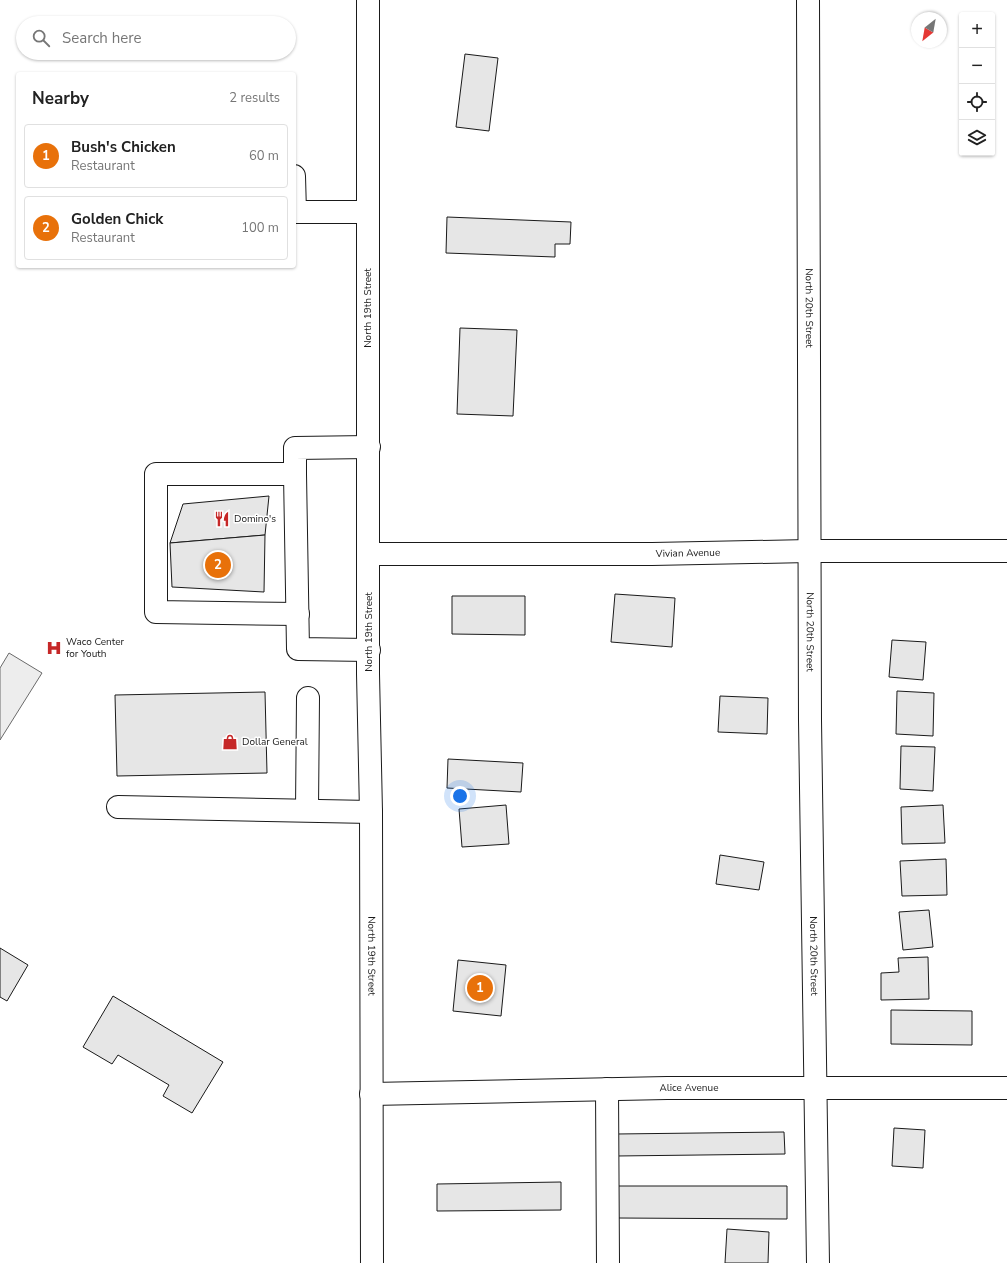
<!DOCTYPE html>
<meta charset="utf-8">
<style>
body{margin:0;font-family:"Nunito Sans",sans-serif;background:#f6f6f6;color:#222}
.controls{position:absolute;right:12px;top:12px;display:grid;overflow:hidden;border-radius:4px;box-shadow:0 1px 3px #0004}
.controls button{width:36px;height:36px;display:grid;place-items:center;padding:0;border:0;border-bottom:1px solid #e0e0e0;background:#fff;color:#222;font:20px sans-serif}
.compass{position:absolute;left:911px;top:12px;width:36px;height:36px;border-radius:50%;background:#fff;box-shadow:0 1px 3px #0004;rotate:211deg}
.you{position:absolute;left:460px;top:796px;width:14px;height:14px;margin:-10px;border:3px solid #fff;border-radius:50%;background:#1a73e8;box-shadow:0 0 0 6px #1a73e833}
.badge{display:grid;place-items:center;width:26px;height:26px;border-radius:50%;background:#c62828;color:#fff;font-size:13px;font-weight:700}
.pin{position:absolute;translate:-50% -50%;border:2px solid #fff;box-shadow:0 1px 4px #0006}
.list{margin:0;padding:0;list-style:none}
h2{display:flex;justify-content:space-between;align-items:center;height:52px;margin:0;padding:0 16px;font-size:17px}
h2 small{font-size:13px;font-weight:400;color:#767676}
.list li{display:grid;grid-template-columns:26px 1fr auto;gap:12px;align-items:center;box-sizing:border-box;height:64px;margin:0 8px 8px;padding:0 8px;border:1px solid #e0e0e0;border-radius:4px}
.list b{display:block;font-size:15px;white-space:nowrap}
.list p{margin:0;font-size:13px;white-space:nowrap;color:#767676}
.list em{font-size:13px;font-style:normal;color:#767676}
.icon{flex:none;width:22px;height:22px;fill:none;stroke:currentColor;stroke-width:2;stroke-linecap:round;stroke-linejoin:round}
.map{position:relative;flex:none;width:1007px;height:1263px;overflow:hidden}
.search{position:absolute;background:#fff;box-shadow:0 1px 3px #0004;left:16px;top:16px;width:280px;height:44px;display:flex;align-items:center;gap:10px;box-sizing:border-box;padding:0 14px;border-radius:22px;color:#767676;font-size:15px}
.panel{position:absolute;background:#fff;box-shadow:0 1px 3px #0004;left:16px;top:72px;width:280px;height:196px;border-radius:4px}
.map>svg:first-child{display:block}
</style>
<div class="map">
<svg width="1007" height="1263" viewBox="0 0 1007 1263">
<rect width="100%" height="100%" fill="#fff"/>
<path fill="#ededed" stroke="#6a6a6a" d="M 9,653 L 42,673 L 0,740 L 0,668 Z"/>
<g fill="#e6e6e6" stroke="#1a1a1a">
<path d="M 465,54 L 498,58 L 489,131 L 456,127 Z"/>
<path d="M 447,217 L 571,222 L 570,244 L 555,244 L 555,257 L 446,253 Z"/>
<path d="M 460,328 L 517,330 L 513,416 L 457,414 Z"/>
<path d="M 269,496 L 265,535 L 170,543 L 183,504 Z"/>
<path d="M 265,535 L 264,592 L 172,587 L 170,543 Z"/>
<path d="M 615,594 L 675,598 L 672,647 L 611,642 Z"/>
<path d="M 452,596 L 525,596 L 525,635 L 452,634 Z"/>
<path d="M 892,640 L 926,642 L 923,680 L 889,677 Z"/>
<path d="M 897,691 L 934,693 L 933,736 L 896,734 Z"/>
<path d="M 265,692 L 267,773 L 117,776 L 115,695 Z"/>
<path d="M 720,696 L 768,698 L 767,734 L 718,732 Z"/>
<path d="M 901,746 L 935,747 L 933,791 L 900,789 Z"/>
<path d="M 448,759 L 523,763 L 521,792 L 447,788 Z"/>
<path d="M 506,805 L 509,844 L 462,847 L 459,809 Z"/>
<path d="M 943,805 L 945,843 L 902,844 L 901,807 Z"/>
<path d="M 720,855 L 764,862 L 759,890 L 716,884 Z"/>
<path d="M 946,859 L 947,895 L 902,896 L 900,861 Z"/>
<path d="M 929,910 L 933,947 L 903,950 L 899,912 Z"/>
<path d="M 0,948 L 28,965 L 7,1001 L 0,997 Z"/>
<path d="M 928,957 L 929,999 L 881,1000 L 881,973 L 899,972 L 898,958 Z"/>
<path d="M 458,960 L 506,965 L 501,1016 L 453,1011 Z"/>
<path d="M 113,996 L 223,1062 L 192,1113 L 163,1096 L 169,1085 L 118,1055 L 112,1064 L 83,1047 Z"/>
<path d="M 891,1010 L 972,1011 L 972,1045 L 891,1044 Z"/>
<path d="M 894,1128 L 925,1130 L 923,1168 L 892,1166 Z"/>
<path d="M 784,1132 L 785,1154 L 616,1156 L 616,1134 Z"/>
<path d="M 561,1182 L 561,1210 L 437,1211 L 437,1184 Z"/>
<path d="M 618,1186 L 787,1186 L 787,1219 L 618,1218 Z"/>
<path d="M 727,1229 L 769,1232 L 768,1263 L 725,1263 Z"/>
</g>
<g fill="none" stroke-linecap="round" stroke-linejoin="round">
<defs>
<g id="minor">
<path id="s1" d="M 808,0 L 810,720 L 818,1263"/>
<path d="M 294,176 L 295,212"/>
<path d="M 294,212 L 368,212"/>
<path d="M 295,474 L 156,474 L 156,612 L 298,614"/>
<path id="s2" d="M 369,554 L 652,554 L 809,551 L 1007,551"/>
<path d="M 369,650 L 298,649 L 295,474 L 295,448 L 369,447"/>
<path d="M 118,807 L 371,812"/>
<path d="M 307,810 L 308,698"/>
<path d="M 607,1089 L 608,1263"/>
<path id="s3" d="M 371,1094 L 667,1088 L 1007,1088"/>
</g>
<g id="major">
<path id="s4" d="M 368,0 L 368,674 L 371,812 L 372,1263"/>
</g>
</defs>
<use href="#minor" stroke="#1a1a1a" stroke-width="24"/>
<use href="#major" stroke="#1a1a1a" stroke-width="24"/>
<use href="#minor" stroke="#fff" stroke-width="22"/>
<use href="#major" stroke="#fff" stroke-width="22"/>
</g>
<defs>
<symbol id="restaurant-bare" viewBox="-9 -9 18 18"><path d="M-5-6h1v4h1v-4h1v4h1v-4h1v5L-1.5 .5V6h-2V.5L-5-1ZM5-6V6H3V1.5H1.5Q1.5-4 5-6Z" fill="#c62828" stroke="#fff" stroke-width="2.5" paint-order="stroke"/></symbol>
<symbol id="hospital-bare" viewBox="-9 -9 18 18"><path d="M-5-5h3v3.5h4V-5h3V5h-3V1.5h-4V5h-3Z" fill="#c62828" stroke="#fff" stroke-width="2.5" paint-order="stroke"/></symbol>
<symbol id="shop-bare" viewBox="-9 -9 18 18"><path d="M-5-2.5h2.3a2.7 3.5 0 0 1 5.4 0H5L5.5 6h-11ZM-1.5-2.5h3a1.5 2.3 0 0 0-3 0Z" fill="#c62828" stroke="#fff" stroke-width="2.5" paint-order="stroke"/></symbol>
</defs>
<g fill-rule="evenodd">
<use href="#restaurant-bare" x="211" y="508" width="22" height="22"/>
<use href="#hospital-bare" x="43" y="637" width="22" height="22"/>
<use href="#shop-bare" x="219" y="731" width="22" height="22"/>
</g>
<g text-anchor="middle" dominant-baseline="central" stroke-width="3" stroke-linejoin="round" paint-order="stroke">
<g font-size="10" fill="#1a1a1a" stroke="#fff">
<text transform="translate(368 308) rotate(-90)">North 19th Street</text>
<text stroke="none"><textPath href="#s1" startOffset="308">North 20th Street</textPath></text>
<text stroke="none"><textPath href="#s2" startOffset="319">Vivian Avenue</textPath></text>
<text transform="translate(369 632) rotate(-90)">North 19th Street</text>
<text stroke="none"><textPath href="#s1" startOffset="632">North 20th Street</textPath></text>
<text stroke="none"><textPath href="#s4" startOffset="956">North 19th Street</textPath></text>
<text stroke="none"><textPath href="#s1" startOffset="956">North 20th Street</textPath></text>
<text stroke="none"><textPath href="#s3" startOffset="318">Alice Avenue</textPath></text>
</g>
<g font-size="10" fill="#1a1a1a" stroke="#fff" text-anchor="start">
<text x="234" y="519">Domino's</text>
<text x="66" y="642">Waco Center<tspan x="66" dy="12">for Youth</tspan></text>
<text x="242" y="742">Dollar General</text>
</g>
</g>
</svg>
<div class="controls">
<button>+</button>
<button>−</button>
<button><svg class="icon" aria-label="locate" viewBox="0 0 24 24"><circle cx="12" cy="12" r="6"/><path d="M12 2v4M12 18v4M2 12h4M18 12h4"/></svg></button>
<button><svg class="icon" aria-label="layers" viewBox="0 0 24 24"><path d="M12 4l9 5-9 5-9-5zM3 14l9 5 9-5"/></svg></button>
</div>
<svg class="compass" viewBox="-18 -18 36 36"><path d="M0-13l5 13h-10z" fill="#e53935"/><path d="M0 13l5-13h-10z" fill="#767676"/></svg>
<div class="you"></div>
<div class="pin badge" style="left:480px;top:988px;background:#e8710a">1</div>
<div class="pin badge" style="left:218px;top:565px;background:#e8710a">2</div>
<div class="search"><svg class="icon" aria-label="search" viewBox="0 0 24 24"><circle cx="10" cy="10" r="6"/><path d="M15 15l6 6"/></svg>Search here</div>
<section class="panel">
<h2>Nearby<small>2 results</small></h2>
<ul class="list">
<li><span class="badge" style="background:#e8710a">1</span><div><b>Bush's Chicken</b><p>Restaurant</p></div><em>60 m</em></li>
<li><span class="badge" style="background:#e8710a">2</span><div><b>Golden Chick</b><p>Restaurant</p></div><em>100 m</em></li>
</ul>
</section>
</div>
